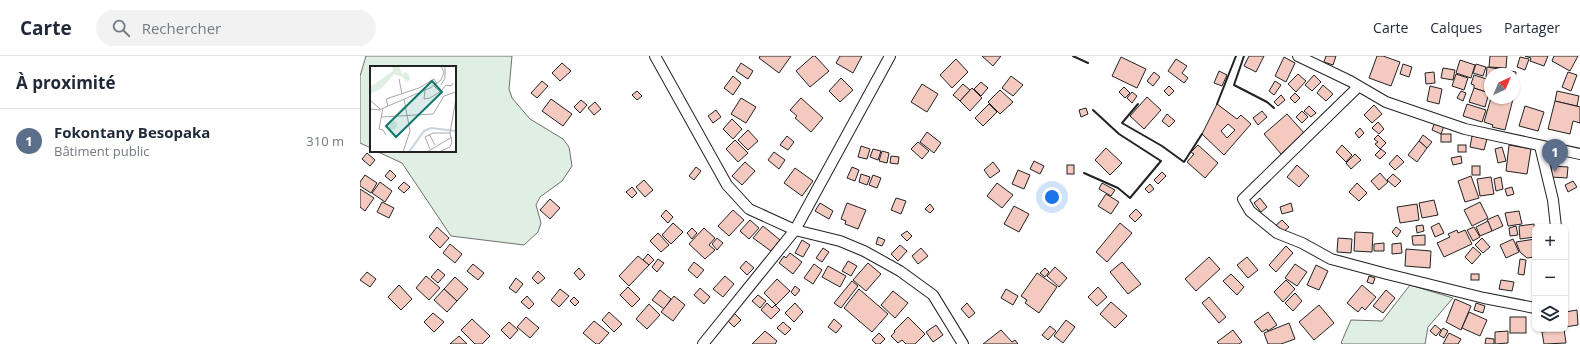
<!DOCTYPE html>
<html lang="fr">
<meta charset="utf-8">
<style>
body{margin:0;font-family:"Open Sans",sans-serif;background:#f2f2f3;color:#1f2937}
.controls{position:absolute;right:12px;bottom:12px;display:grid;overflow:hidden;border-radius:8px;box-shadow:0 1px 3px #0004}
.controls button{width:36px;height:36px;display:grid;place-items:center;padding:0;border:0;border-bottom:1px solid #e0e1e3;background:#fff;color:#1f2937;font:20px sans-serif}
.compass{position:absolute;left:1124px;top:12px;width:36px;height:36px;border-radius:50%;background:#fff;box-shadow:0 1px 3px #0004;rotate:44deg}
.you{position:absolute;left:692px;top:141px;width:14px;height:14px;margin:-10px;border:3px solid #fff;border-radius:50%;background:#1a73e8;box-shadow:0 0 0 6px #1a73e833}
.badge{display:grid;place-items:center;width:26px;height:26px;border-radius:50%;background:#b45309;color:#fff;font-size:13px;font-weight:700}
.pin{position:absolute;translate:-50% -33px;filter:drop-shadow(0 1px 2px #0008)}
.pin::after{content:'';position:absolute;top:21px;width:14px;height:12px;background:inherit;clip-path:polygon(0 0,100% 0,50% 100%)}
.list{margin:0;padding:0;list-style:none}
h2{display:flex;justify-content:space-between;align-items:center;height:52px;margin:0;padding:0 16px;font-size:17px}
h2 small{font-size:13px;font-weight:400;color:#747a83}
.list li{display:grid;grid-template-columns:26px 1fr auto;gap:12px;align-items:center;box-sizing:border-box;height:64px;padding:0 16px;border-top:1px solid #e0e1e3}
.list b{display:block;font-size:15px;white-space:nowrap}
.list p{margin:0;font-size:13px;white-space:nowrap;color:#747a83}
.list em{font-size:13px;font-style:normal;color:#747a83}
.icon{flex:none;width:22px;height:22px;fill:none;stroke:currentColor;stroke-width:2;stroke-linecap:round;stroke-linejoin:round}
.map{position:relative;flex:none;width:1220px;height:288px;overflow:hidden}
header{display:flex;align-items:center;gap:24px;box-sizing:border-box;height:56px;padding:0 20px;background:#fff;border-bottom:1px solid #e0e1e3}
header strong{font-size:19px}
nav{display:flex;gap:22px;margin-inline-start:auto;font-size:14px}
.search{width:280px;height:36px;background:#f2f2f3;display:flex;align-items:center;gap:10px;box-sizing:border-box;padding:0 14px;border-radius:22px;color:#747a83;font-size:15px}
main{display:flex}
aside{flex:1;background:#fff}
.map>svg:first-child{display:block}
</style>
<header>
<strong>Carte</strong>
<div class="search"><svg class="icon" aria-label="search" viewBox="0 0 24 24"><circle cx="10" cy="10" r="6"/><path d="M15 15l6 6"/></svg>Rechercher</div>
<nav><a>Carte</a><a>Calques</a><a>Partager</a></nav>
</header>
<main>
<aside>
<h2>À proximité<small></small></h2>
<ul class="list">
<li><span class="badge" style="background:#5c6f8a">1</span><div><b>Fokontany Besopaka</b><p>Bâtiment public</p></div><em>310 m</em></li>
</ul>
</aside>
<div class="map">
<svg width="1220" height="288" viewBox="0 0 1220 288">
<rect width="100%" height="100%" fill="#fff"/>
<g fill="#e0efe3" stroke="#6f6f6f">
<path d="M 6,0 L 152,0 L 149,33 L 152,42 L 170,63 L 203,83 L 209,91 L 212,110 L 202,125 L 180,141 L 176,149 L 181,167 L 178,176 L 164,189 L 91,180 L 42,107 L 16,95 L 95,95 L 95,11 L 11,11 L 11,92 L 0,87 L 0,20 Z"/>
<path d="M 1050,229 L 1093,242 L 1068,271 L 1065,288 L 983,288 L 981,287 L 991,264 L 1022,265 Z"/>
</g>
<g fill="#f3c9c0" stroke="#222" fill-rule="evenodd">
<path d="M 400,0 L 431,0 L 419,17 L 399,2 Z"/>
<path d="M 453,0 L 455,0 L 469,15 L 450,31 L 436,15 Z"/>
<path d="M 480,0 L 502,0 L 493,17 L 476,7 Z"/>
<path d="M 622,0 L 641,0 L 633,10 Z"/>
<path d="M 889,0 L 904,0 L 896,16 L 884,10 Z"/>
<path d="M 966,0 L 976,0 L 973,9 L 964,6 Z"/>
<path d="M 1017,0 L 1023,0 L 1040,6 L 1031,30 L 1009,22 Z"/>
<path d="M 1130,0 L 1147,0 L 1146,12 L 1129,11 Z"/>
<path d="M 1165,0 L 1188,0 L 1184,10 L 1170,5 L 1171,2 Z"/>
<path d="M 1194,0 L 1218,0 L 1210,15 L 1192,5 Z"/>
<path d="M 761,1 L 786,13 L 777,32 L 752,20 Z"/>
<path d="M 924,1 L 935,7 L 926,26 L 915,20 Z"/>
<path d="M 1160,1 L 1169,3 L 1165,14 L 1157,11 Z"/>
<path d="M 596,3 L 608,16 L 592,32 L 580,19 Z"/>
<path d="M 816,3 L 827,10 L 822,17 L 828,22 L 824,27 L 808,15 Z"/>
<path d="M 1100,4 L 1115,9 L 1111,22 L 1096,17 Z"/>
<path d="M 202,7 L 211,15 L 200,25 L 192,17 Z"/>
<path d="M 381,7 L 393,15 L 388,23 L 376,15 Z"/>
<path d="M 1043,8 L 1052,11 L 1049,21 L 1040,18 Z"/>
<path d="M 1116,8 L 1126,11 L 1123,20 L 1113,17 Z"/>
<path d="M 1127,11 L 1156,16 L 1155,26 L 1154,18 L 1130,18 L 1130,22 L 1126,21 Z"/>
<path d="M 1083,12 L 1095,14 L 1093,24 L 1081,22 Z"/>
<path d="M 859,15 L 867,19 L 862,30 L 854,27 Z"/>
<path d="M 794,16 L 800,21 L 793,30 L 787,25 Z"/>
<path d="M 1074,16 L 1075,27 L 1066,28 L 1065,17 Z"/>
<path d="M 1208,16 L 1217,19 L 1211,35 L 1202,31 Z"/>
<path d="M 938,18 L 946,25 L 936,36 L 928,28 Z"/>
<path d="M 1096,18 L 1108,22 L 1104,34 L 1092,30 Z"/>
<path d="M 954,19 L 961,26 L 952,35 L 945,29 Z"/>
<path d="M 1114,19 L 1130,24 L 1129,37 L 1114,32 L 1114,29 L 1111,28 Z"/>
<path d="M 373,20 L 381,27 L 373,39 L 364,32 Z"/>
<path d="M 651,20 L 663,29 L 653,40 L 642,32 Z"/>
<path d="M 481,22 L 493,34 L 480,46 L 469,35 Z"/>
<path d="M 182,25 L 188,30 L 177,42 L 171,37 Z"/>
<path d="M 915,25 L 921,29 L 914,39 L 909,35 Z"/>
<path d="M 621,26 L 628,32 L 621,40 L 614,33 Z"/>
<path d="M 562,28 L 578,38 L 567,56 L 551,46 Z"/>
<path d="M 603,28 L 610,34 L 600,45 L 593,39 Z"/>
<path d="M 963,29 L 973,38 L 966,45 L 957,37 Z"/>
<path d="M 809,30 L 814,35 L 809,40 L 804,35 Z"/>
<path d="M 1070,30 L 1082,33 L 1079,48 L 1067,45 Z"/>
<path d="M 764,31 L 770,37 L 765,42 L 759,36 Z"/>
<path d="M 612,32 L 622,42 L 610,55 L 600,45 Z"/>
<path d="M 1114,32 L 1129,37 L 1125,51 L 1109,46 Z"/>
<path d="M 640,34 L 653,46 L 640,58 L 628,46 Z"/>
<path d="M 277,35 L 282,40 L 277,44 L 272,39 Z"/>
<path d="M 1101,35 L 1106,37 L 1103,45 L 1097,42 Z"/>
<path d="M 1197,35 L 1219,40 L 1217,50 L 1195,45 Z"/>
<path d="M 772,36 L 777,40 L 772,47 L 767,42 Z"/>
<path d="M 935,37 L 940,42 L 935,47 L 930,42 Z"/>
<path d="M 921,39 L 925,44 L 918,50 L 914,46 Z"/>
<path d="M 787,41 L 801,54 L 784,73 L 770,60 Z"/>
<path d="M 381,42 L 396,51 L 386,67 L 371,58 Z"/>
<path d="M 441,42 L 463,62 L 451,76 L 435,62 L 437,60 L 430,54 Z"/>
<path d="M 1131,42 L 1153,43 L 1145,74 L 1132,71 L 1133,69 L 1124,66 Z"/>
<path d="M 191,43 L 212,58 L 203,70 L 182,55 Z"/>
<path d="M 221,44 L 227,49 L 220,57 L 214,51 Z"/>
<path d="M 1195,45 L 1220,51 L 1220,67 L 1213,65 L 1210,78 L 1188,73 Z"/>
<path d="M 235,46 L 241,53 L 234,59 L 228,52 Z"/>
<path d="M 629,48 L 637,56 L 623,70 L 615,62 Z"/>
<path d="M 857,48 L 877,63 L 881,59 L 891,68 L 864,99 L 842,78 ZM 868,68 L 875,74 L 867,82 L 861,75 Z"/>
<path d="M 1107,48 L 1126,54 L 1122,66 L 1103,60 Z"/>
<path d="M 1014,49 L 1022,58 L 1012,67 L 1004,59 Z"/>
<path d="M 949,50 L 956,57 L 951,61 L 944,55 Z"/>
<path d="M 1165,50 L 1184,56 L 1178,75 L 1159,70 Z"/>
<path d="M 726,52 L 728,58 L 721,61 L 719,54 Z"/>
<path d="M 356,54 L 361,61 L 353,67 L 348,60 Z"/>
<path d="M 902,55 L 907,61 L 898,69 L 893,62 Z"/>
<path d="M 942,55 L 948,61 L 942,67 L 936,61 Z"/>
<path d="M 807,58 L 815,65 L 809,71 L 802,65 Z"/>
<path d="M 927,58 L 945,78 L 921,98 L 904,78 Z"/>
<path d="M 372,63 L 382,73 L 373,83 L 363,73 Z"/>
<path d="M 1018,66 L 1024,73 L 1019,78 L 1012,72 Z"/>
<path d="M 1075,66 L 1084,70 L 1081,78 L 1072,74 Z"/>
<path d="M 1000,72 L 1004,77 L 999,82 L 995,77 Z"/>
<path d="M 388,74 L 398,85 L 388,94 L 378,84 Z"/>
<path d="M 567,76 L 581,87 L 574,97 L 560,86 Z"/>
<rect x="1081" y="78" width="10" height="8"/>
<path d="M 1018,79 L 1026,87 L 1020,93 L 1015,88 L 1018,86 L 1014,83 Z"/>
<path d="M 1063,79 L 1072,86 L 1067,92 L 1059,85 Z"/>
<path d="M 427,80 L 434,86 L 428,94 L 420,89 Z"/>
<path d="M 1112,80 L 1127,83 L 1124,94 L 1110,91 Z"/>
<path d="M 375,84 L 388,97 L 378,106 L 366,93 Z"/>
<path d="M 1059,85 L 1067,92 L 1057,106 L 1048,99 Z"/>
<path d="M 558,86 L 569,95 L 562,103 L 551,93 Z"/>
<path d="M 838,89 L 858,107 L 845,122 L 827,106 L 834,98 L 831,96 Z"/>
<path d="M 982,89 L 992,99 L 986,106 L 976,96 Z"/>
<rect x="1098" y="89" width="8" height="7"/>
<path d="M 1149,89 L 1171,93 L 1167,118 L 1146,115 Z"/>
<path d="M 501,90 L 510,93 L 507,103 L 498,101 Z"/>
<path d="M 1142,91 L 1146,105 L 1138,107 L 1135,93 Z"/>
<path d="M 746,92 L 762,107 L 750,119 L 735,104 Z"/>
<path d="M 513,93 L 521,95 L 518,104 L 510,101 Z"/>
<path d="M 1021,93 L 1026,97 L 1020,103 L 1015,99 Z"/>
<path d="M 522,95 L 529,97 L 527,107 L 519,105 Z"/>
<path d="M 414,96 L 425,104 L 419,113 L 408,104 Z"/>
<path d="M 7,97 L 15,104 L 10,110 L 2,103 Z"/>
<path d="M 995,98 L 1001,104 L 991,113 L 986,107 Z"/>
<path d="M 1037,99 L 1044,106 L 1035,114 L 1029,108 Z"/>
<path d="M 531,100 L 539,101 L 538,108 L 530,107 Z"/>
<path d="M 1101,100 L 1102,107 L 1093,109 L 1091,102 Z"/>
<path d="M 674,105 L 684,110 L 680,118 L 670,113 Z"/>
<path d="M 385,106 L 395,115 L 382,129 L 372,120 Z"/>
<path d="M 633,106 L 640,115 L 630,122 L 624,114 Z"/>
<rect x="707" y="109" width="7" height="9"/>
<path d="M 937,109 L 949,120 L 939,131 L 927,121 Z"/>
<rect x="1112" y="110" width="8" height="9"/>
<path d="M 1192,110 L 1208,111 L 1207,122 L 1191,121 Z"/>
<path d="M 336,111 L 341,115 L 334,124 L 329,120 Z"/>
<path d="M 492,111 L 499,114 L 495,125 L 487,122 Z"/>
<path d="M 435,112 L 453,125 L 442,140 L 424,127 Z"/>
<path d="M 30,114 L 36,120 L 31,125 L 25,120 Z"/>
<path d="M 658,114 L 670,119 L 664,133 L 652,128 Z"/>
<path d="M 802,116 L 806,120 L 798,128 L 794,124 Z"/>
<path d="M 1020,117 L 1028,126 L 1019,134 L 1011,125 Z"/>
<path d="M 501,118 L 510,121 L 507,129 L 499,126 Z"/>
<path d="M 1033,118 L 1041,125 L 1035,131 L 1027,124 Z"/>
<path d="M 5,119 L 17,127 L 11,137 L 0,130 L 0,126 Z"/>
<path d="M 513,119 L 521,122 L 517,132 L 509,129 Z"/>
<path d="M 1111,120 L 1119,142 L 1105,146 L 1098,125 Z"/>
<path d="M 1131,121 L 1134,138 L 1120,140 L 1117,123 Z"/>
<path d="M 1141,121 L 1143,133 L 1136,135 L 1134,123 Z"/>
<path d="M 284,124 L 293,134 L 285,141 L 276,131 Z"/>
<path d="M 1213,125 L 1217,131 L 1208,136 L 1205,129 Z"/>
<path d="M 20,126 L 32,135 L 25,146 L 12,137 Z"/>
<path d="M 44,126 L 50,131 L 44,137 L 38,132 Z"/>
<path d="M 637,127 L 653,139 L 642,152 L 627,140 Z"/>
<path d="M 742,127 L 755,134 L 751,140 L 739,133 Z"/>
<path d="M 997,127 L 1007,137 L 999,145 L 989,136 Z"/>
<path d="M 790,128 L 794,133 L 789,137 L 785,133 Z"/>
<path d="M 272,131 L 277,137 L 272,142 L 266,136 Z"/>
<path d="M 1152,131 L 1154,138 L 1147,140 L 1145,133 Z"/>
<path d="M 0,133 L 14,142 L 5,155 L 0,151 Z"/>
<path d="M 746,138 L 759,146 L 751,158 L 738,150 Z"/>
<path d="M 536,142 L 546,145 L 541,158 L 531,154 Z"/>
<path d="M 900,142 L 907,151 L 901,156 L 894,147 Z"/>
<path d="M 190,143 L 200,152 L 190,163 L 180,154 Z"/>
<path d="M 1074,144 L 1078,159 L 1062,162 L 1059,147 Z"/>
<path d="M 22,146 L 34,152 L 29,162 L 17,156 Z"/>
<path d="M 1120,146 L 1128,162 L 1112,170 L 1104,154 Z"/>
<path d="M 460,147 L 473,155 L 469,163 L 455,155 Z"/>
<path d="M 487,147 L 506,154 L 498,173 L 485,168 L 486,165 L 481,163 Z"/>
<path d="M 931,147 L 933,155 L 922,158 L 920,151 Z"/>
<path d="M 570,148 L 574,153 L 570,157 L 565,153 Z"/>
<path d="M 1057,148 L 1059,164 L 1040,167 L 1037,151 Z"/>
<path d="M 654,150 L 669,158 L 659,176 L 644,168 Z"/>
<path d="M 776,153 L 782,159 L 775,166 L 769,160 Z"/>
<path d="M 306,154 L 313,161 L 308,167 L 301,160 Z"/>
<path d="M 373,154 L 384,164 L 369,180 L 358,170 Z"/>
<path d="M 1159,155 L 1162,168 L 1148,170 L 1145,157 Z"/>
<path d="M 1138,159 L 1143,170 L 1132,175 L 1127,164 Z"/>
<path d="M 390,164 L 399,172 L 389,183 L 380,175 Z"/>
<path d="M 922,164 L 929,171 L 922,177 L 915,170 Z"/>
<path d="M 1128,165 L 1132,175 L 1120,180 L 1116,171 Z"/>
<path d="M 313,167 L 323,176 L 311,188 L 302,179 Z"/>
<path d="M 760,167 L 772,177 L 747,206 L 736,196 Z"/>
<path d="M 1079,167 L 1084,177 L 1075,181 L 1071,171 Z"/>
<path d="M 1174,168 L 1175,181 L 1160,183 L 1159,170 Z"/>
<path d="M 1063,169 L 1064,175 L 1057,177 L 1056,170 Z"/>
<path d="M 403,170 L 420,184 L 411,195 L 393,182 Z"/>
<path d="M 1156,170 L 1158,179 L 1150,180 L 1149,172 Z"/>
<path d="M 77,171 L 89,182 L 80,192 L 69,181 Z"/>
<path d="M 1036,171 L 1041,175 L 1037,181 L 1032,176 Z"/>
<path d="M 1114,171 L 1120,181 L 1113,185 L 1107,174 Z"/>
<path d="M 332,172 L 337,177 L 332,183 L 327,177 Z"/>
<path d="M 344,172 L 355,182 L 349,189 L 355,194 L 345,203 L 329,188 Z"/>
<path d="M 1097,174 L 1098,177 L 1105,174 L 1112,188 L 1084,201 L 1077,187 L 1090,181 L 1088,178 Z"/>
<path d="M 547,175 L 552,180 L 547,185 L 541,179 Z"/>
<path d="M 995,176 L 1013,177 L 1012,196 L 994,195 Z"/>
<path d="M 298,177 L 309,189 L 301,196 L 290,185 Z"/>
<path d="M 1065,179 L 1065,189 L 1053,189 L 1052,180 Z"/>
<path d="M 518,181 L 525,184 L 522,190 L 516,188 Z"/>
<path d="M 357,182 L 363,187 L 357,194 L 352,188 Z"/>
<path d="M 978,182 L 992,183 L 991,197 L 977,196 Z"/>
<path d="M 1122,182 L 1130,191 L 1123,197 L 1115,189 Z"/>
<path d="M 1153,183 L 1159,196 L 1146,202 L 1140,189 Z"/>
<path d="M 1175,183 L 1175,201 L 1167,202 L 1160,196 L 1156,186 Z"/>
<path d="M 442,184 L 450,189 L 443,201 L 435,197 Z"/>
<path d="M 1024,187 L 1024,195 L 1014,195 L 1014,188 Z"/>
<path d="M 1041,187 L 1042,197 L 1032,198 L 1032,188 Z"/>
<path d="M 90,188 L 102,198 L 95,207 L 83,197 Z"/>
<path d="M 540,189 L 547,195 L 538,205 L 531,198 Z"/>
<path d="M 926,190 L 933,197 L 916,216 L 909,209 Z"/>
<path d="M 1113,191 L 1121,198 L 1112,208 L 1105,201 Z"/>
<path d="M 463,192 L 469,196 L 462,206 L 456,202 Z"/>
<path d="M 561,192 L 568,200 L 558,208 L 552,200 Z"/>
<path d="M 1046,193 L 1071,195 L 1070,212 L 1045,210 Z"/>
<path d="M 430,197 L 442,206 L 433,218 L 419,207 L 424,200 L 426,202 Z"/>
<path d="M 288,198 L 294,204 L 289,209 L 283,204 Z"/>
<path d="M 278,200 L 289,209 L 269,230 L 259,220 Z"/>
<path d="M 849,201 L 860,213 L 836,235 L 825,223 Z"/>
<path d="M 887,201 L 898,214 L 888,222 L 877,209 Z"/>
<path d="M 298,203 L 304,207 L 297,216 L 292,211 Z"/>
<path d="M 1160,203 L 1166,204 L 1164,219 L 1158,218 Z"/>
<path d="M 386,205 L 394,212 L 387,219 L 380,212 Z"/>
<path d="M 488,205 L 497,210 L 491,220 L 482,215 Z"/>
<path d="M 334,206 L 344,214 L 337,222 L 328,214 Z"/>
<path d="M 762,206 L 781,228 L 768,238 L 750,216 Z"/>
<path d="M 508,207 L 521,218 L 506,235 L 493,224 Z"/>
<path d="M 113,208 L 124,217 L 118,224 L 107,215 Z"/>
<path d="M 454,208 L 462,214 L 453,228 L 444,222 Z"/>
<path d="M 935,208 L 947,216 L 937,230 L 925,222 Z"/>
<path d="M 956,209 L 968,215 L 959,234 L 947,229 Z"/>
<path d="M 468,210 L 486,220 L 480,231 L 462,221 Z"/>
<path d="M 695,211 L 707,222 L 699,231 L 687,220 Z"/>
<path d="M 219,212 L 225,219 L 220,224 L 214,217 Z"/>
<path d="M 685,212 L 689,216 L 685,221 L 680,217 Z"/>
<path d="M 78,213 L 85,219 L 78,227 L 71,221 Z"/>
<path d="M 178,215 L 185,222 L 178,228 L 172,222 Z"/>
<path d="M 7,216 L 16,223 L 10,231 L 0,224 Z"/>
<path d="M 677,217 L 697,231 L 679,257 L 665,247 L 667,244 L 661,240 Z"/>
<path d="M 871,218 L 884,231 L 877,239 L 863,225 Z"/>
<rect x="1111" y="218" width="8" height="6"/>
<path d="M 66,220 L 80,232 L 69,244 L 56,232 Z"/>
<path d="M 365,220 L 374,228 L 363,241 L 353,233 Z"/>
<path d="M 1009,220 L 1015,222 L 1013,228 L 1007,226 Z"/>
<path d="M 95,221 L 108,233 L 97,245 L 84,233 Z"/>
<path d="M 156,222 L 163,228 L 156,237 L 149,232 Z"/>
<path d="M 417,223 L 430,235 L 416,249 L 404,237 Z"/>
<path d="M 926,224 L 935,233 L 923,246 L 914,236 Z"/>
<path d="M 1141,224 L 1154,226 L 1152,235 L 1139,233 Z"/>
<path d="M 492,225 L 498,230 L 481,252 L 474,247 Z"/>
<path d="M 39,229 L 52,243 L 41,254 L 28,241 Z"/>
<path d="M 1002,229 L 1016,241 L 1005,254 L 1002,251 L 998,256 L 987,247 Z"/>
<path d="M 435,230 L 440,234 L 435,240 L 431,236 Z"/>
<path d="M 268,231 L 280,243 L 272,251 L 260,239 Z"/>
<path d="M 738,231 L 747,241 L 737,250 L 728,241 Z"/>
<path d="M 340,232 L 350,241 L 344,248 L 334,239 Z"/>
<path d="M 84,233 L 97,245 L 87,256 L 74,244 Z"/>
<path d="M 200,233 L 209,240 L 199,251 L 191,244 Z"/>
<path d="M 499,233 L 528,258 L 512,276 L 484,252 Z"/>
<path d="M 646,233 L 658,240 L 653,249 L 641,242 Z"/>
<path d="M 300,234 L 311,243 L 304,253 L 292,244 Z"/>
<path d="M 1026,234 L 1035,242 L 1023,257 L 1013,250 Z"/>
<path d="M 533,235 L 548,247 L 535,262 L 521,249 Z"/>
<path d="M 935,237 L 942,245 L 933,255 L 925,247 Z"/>
<path d="M 398,239 L 406,245 L 400,252 L 392,245 Z"/>
<path d="M 167,240 L 174,248 L 169,253 L 161,246 Z"/>
<path d="M 314,240 L 325,249 L 313,265 L 301,256 Z"/>
<path d="M 214,241 L 219,246 L 215,250 L 210,245 Z"/>
<path d="M 849,241 L 866,261 L 859,267 L 842,247 Z"/>
<path d="M 1095,243 L 1111,250 L 1101,274 L 1086,266 Z"/>
<path d="M 751,246 L 767,260 L 755,272 L 740,258 Z"/>
<path d="M 407,247 L 412,252 L 415,249 L 420,254 L 411,263 L 401,254 Z"/>
<path d="M 435,247 L 443,256 L 434,266 L 425,257 Z"/>
<path d="M 607,247 L 615,257 L 609,262 L 601,253 Z"/>
<path d="M 1116,247 L 1125,250 L 1123,257 L 1114,254 Z"/>
<path d="M 289,248 L 300,259 L 287,273 L 276,263 Z"/>
<path d="M 959,249 L 974,267 L 954,284 L 939,266 Z"/>
<path d="M 1217,254 L 1218,269 L 1205,271 L 1205,256 Z"/>
<path d="M 249,256 L 262,268 L 254,276 L 242,264 Z"/>
<path d="M 908,256 L 917,269 L 908,275 L 907,273 L 902,276 L 894,266 Z"/>
<path d="M 1109,256 L 1127,264 L 1120,280 L 1102,272 Z"/>
<path d="M 73,257 L 84,266 L 74,276 L 64,266 Z"/>
<path d="M 374,257 L 381,264 L 374,271 L 367,264 Z"/>
<path d="M 166,261 L 179,272 L 170,282 L 157,271 Z"/>
<path d="M 548,261 L 565,278 L 555,288 L 546,288 L 542,284 L 538,287 L 531,280 L 535,276 L 534,275 Z"/>
<rect x="1150" y="261" width="16" height="16"/>
<path d="M 112,263 L 130,280 L 122,288 L 115,288 L 101,274 Z"/>
<path d="M 474,263 L 482,270 L 476,277 L 468,271 Z"/>
<path d="M 706,264 L 715,271 L 703,287 L 694,280 Z"/>
<path d="M 234,265 L 249,277 L 239,288 L 236,288 L 223,277 Z"/>
<path d="M 149,266 L 158,274 L 150,283 L 141,274 Z"/>
<path d="M 423,266 L 431,273 L 425,279 L 417,272 Z"/>
<path d="M 929,267 L 935,283 L 921,288 L 908,288 L 904,277 Z"/>
<path d="M 576,269 L 583,279 L 573,286 L 566,276 Z"/>
<path d="M 1075,269 L 1081,274 L 1076,280 L 1070,275 Z"/>
<path d="M 690,270 L 696,275 L 688,284 L 682,279 Z"/>
<path d="M 1083,272 L 1088,275 L 1084,282 L 1079,279 Z"/>
<path d="M 1204,273 L 1206,287 L 1184,288 L 1182,276 Z"/>
<path d="M 641,274 L 652,286 L 655,284 L 658,288 L 623,288 Z"/>
<path d="M 873,274 L 882,286 L 879,288 L 859,288 L 857,286 Z"/>
<path d="M 405,275 L 417,285 L 415,288 L 392,288 Z"/>
<path d="M 1148,275 L 1148,287 L 1135,288 L 1135,276 Z"/>
<path d="M 519,277 L 525,283 L 520,288 L 516,288 L 512,284 Z"/>
<path d="M 1089,277 L 1101,283 L 1098,288 L 1083,288 Z"/>
<path d="M 99,280 L 107,288 L 90,288 Z"/>
<path d="M 1126,282 L 1134,283 L 1134,288 L 1125,288 Z"/>
</g>
<g fill="none" stroke-linecap="round" stroke-linejoin="round">
<defs>
<g id="street">
<path d="M 295,0 L 367,129 L 389,153 L 435,174 L 480,185 L 504,195 L 540,215 L 573,239 L 603,288"/>
<path d="M 938,0 L 990,25 L 1026,46 L 1105,73 L 1220,98"/>
<path d="M 998,31 L 883,143 L 890,155 L 917,177 L 942,187 L 971,203 L 1027,218 L 1124,242 L 1175,252"/>
<path d="M 1180,90 L 1193,144 L 1196,171"/>
<path d="M 343,288 L 435,174 L 530,0"/>
</g>
</defs>
<use href="#street" stroke="#222" stroke-width="12"/>
<use href="#street" stroke="#fff" stroke-width="10"/>
<g stroke="#222" stroke-width="2">
<path d="M 713,0 L 728,7"/>
<path d="M 884,0 L 874,29 L 907,46 L 914,52"/>
<path d="M 778,48 L 762,67 L 802,90 L 824,106 L 842,78"/>
<path d="M 857,48 L 876,0"/>
<path d="M 724,117 L 758,132 L 770,142 L 801,105 L 759,78 L 733,54"/>
</g>
</g>
<g transform="translate(10 10)">
<rect width="86" height="86" fill="#fff"/>
<path d="M 22,0 L 29,0 L 32,8 L 35,6 L 39,9 L 40,14 L 36,16 L 33,11 L 24,8 L 12,22 L 0,28 L 0,21 L 23,5 ZM17 59a5 5 0 1 1 10 0a5 5 0 1 1-10 0Z" fill="#e0efe3"/>
<path fill="none" stroke="#c7d3dd" stroke-width="2" d="M 39,86 L 54,65 L 61,62 L 86,65"/>
<path fill="none" stroke="#a7a7a7" stroke-width="1" d="M 29,13 L 32,28M 71,19 L 75,12 L 75,0M 55,25 L 54,33 L 60,32 L 70,26 L 64,20M 70,26 L 76,19 L 81,20 L 83,17M 0,34 L 10,43M 18,40 L 16,33 L 49,22 L 64,13 L 67,18M 13,42 L 9,63 L 13,64 L 16,69M 0,43 L 9,44 L 60,22 L 71,14 L 74,6 L 71,0M 11,51 L 63,48 L 74,30 L 86,26M 59,68 L 65,79M 60,83 L 55,71 L 63,67 L 80,67M 33,86 L 40,65 L 34,33M 57,86 L 82,71M 69,86 L 80,81 L 82,76 L 80,67 L 86,32"/>
<path fill="#0f766e" fill-opacity="0.15" stroke="#0f766e" stroke-width="2" d="M 62,15 L 72,26 L 26,71 L 16,60 Z"/>
<rect width="86" height="86" fill="none" stroke="#222" stroke-width="2"/>
</g>
</svg>
<div class="controls">
<button>+</button>
<button>−</button>
<button><svg class="icon" aria-label="layers" viewBox="0 0 24 24"><path d="M12 4l9 5-9 5-9-5zM3 14l9 5 9-5"/></svg></button>
</div>
<svg class="compass" viewBox="-18 -18 36 36"><path d="M0-13l5 13h-10z" fill="#e53935"/><path d="M0 13l5-13h-10z" fill="#747a83"/></svg>
<div class="you"></div>
<div class="pin badge" style="left:1195px;top:116px;background:#5c6f8a">1</div>
</div>
</main>
